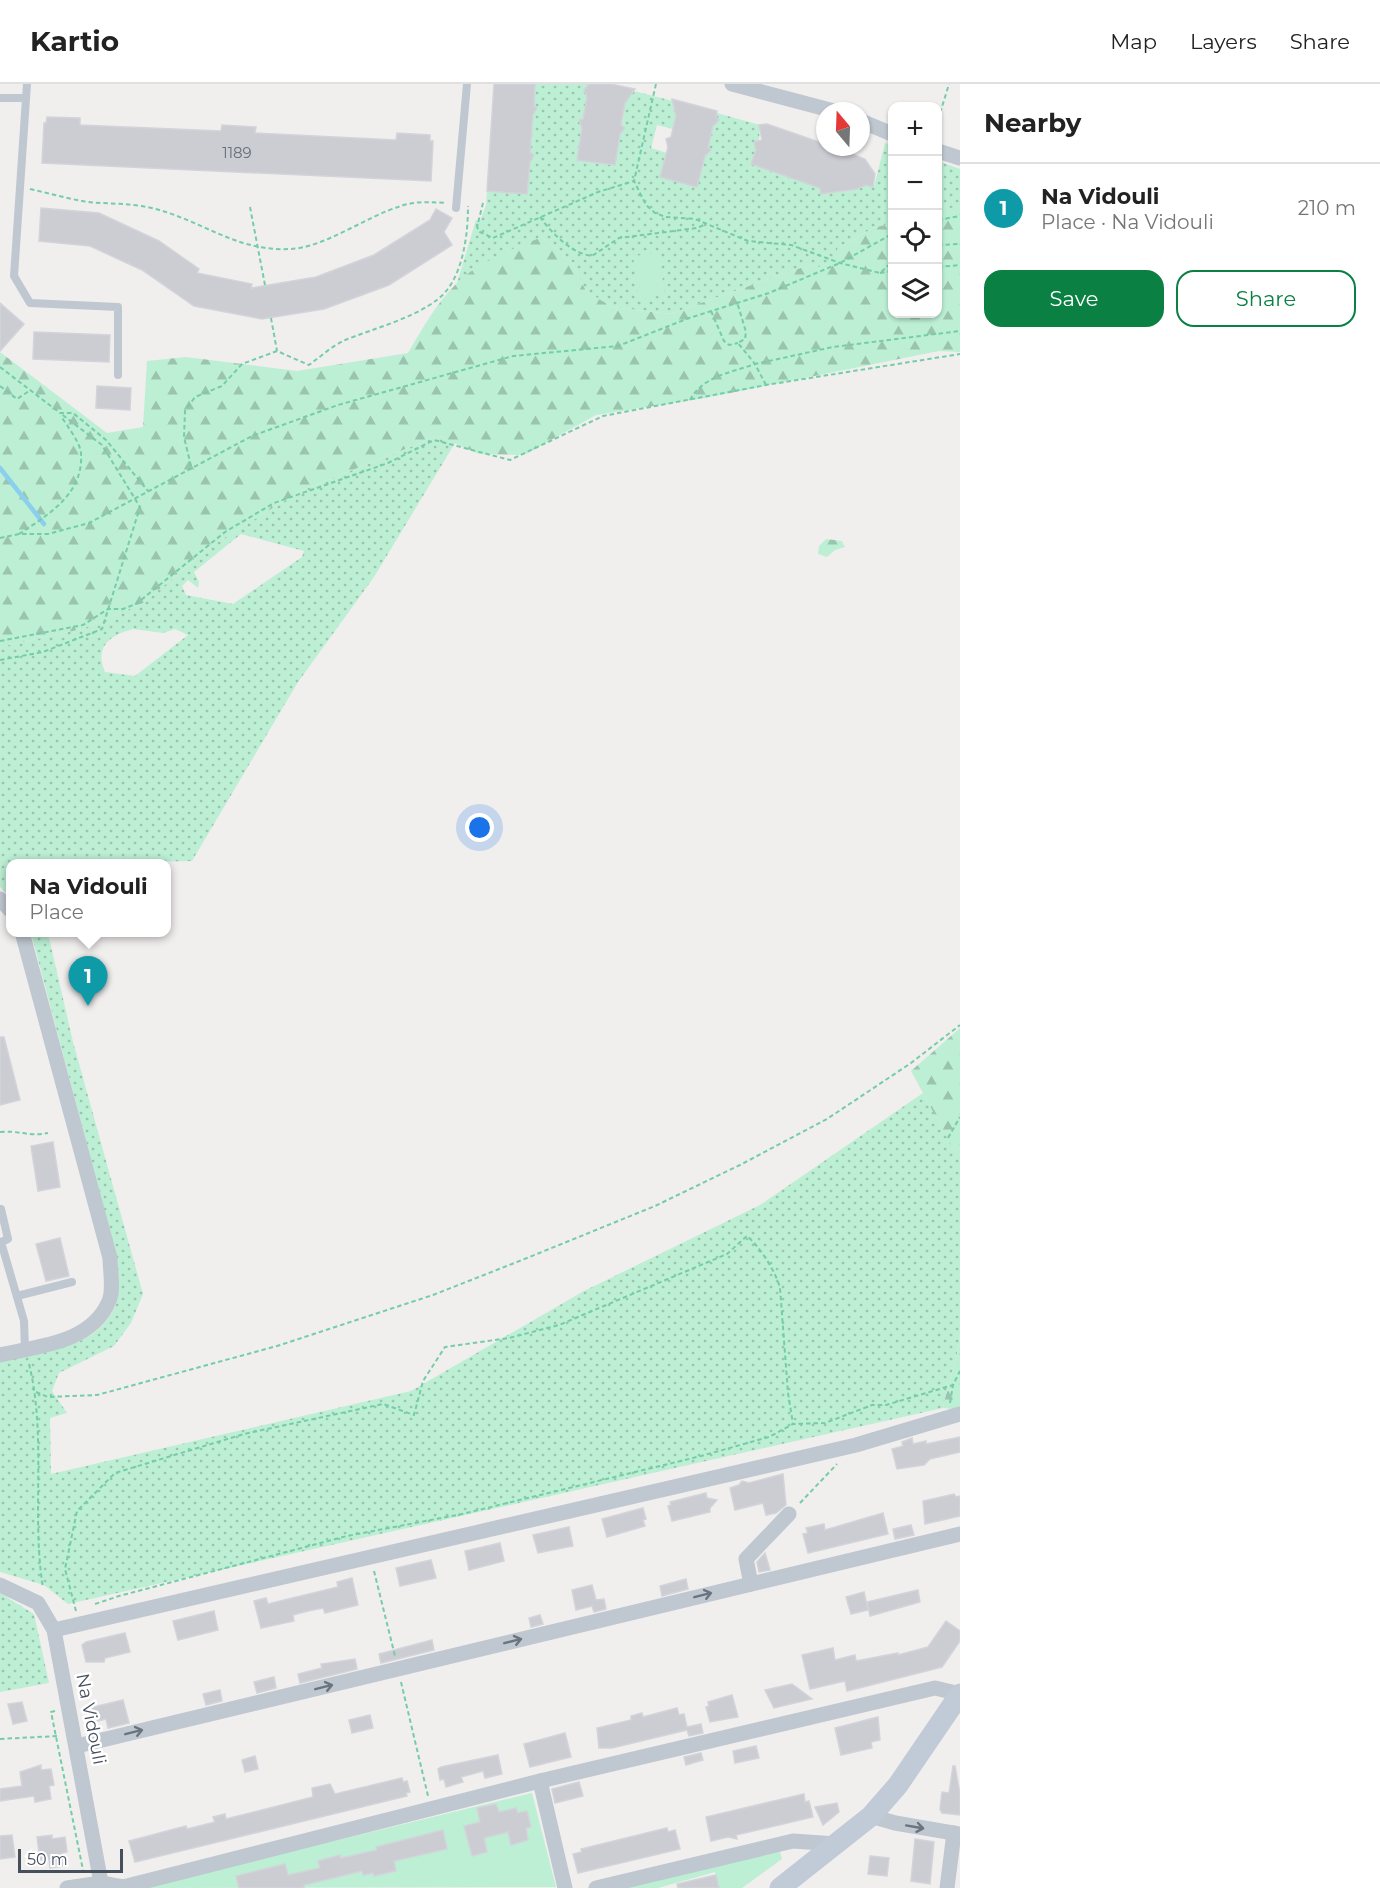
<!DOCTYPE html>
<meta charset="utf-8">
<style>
body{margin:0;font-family:Montserrat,sans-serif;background:#f2f2f2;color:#222}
.controls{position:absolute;right:18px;top:18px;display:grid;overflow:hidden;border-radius:12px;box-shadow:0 2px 4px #0004}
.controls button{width:54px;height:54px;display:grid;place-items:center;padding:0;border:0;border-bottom:2px solid #e0e0e0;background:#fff;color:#222;font:30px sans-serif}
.compass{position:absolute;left:816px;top:18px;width:54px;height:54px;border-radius:50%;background:#fff;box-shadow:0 2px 4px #0004;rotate:341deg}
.scale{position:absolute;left:18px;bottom:15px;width:105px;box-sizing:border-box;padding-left:6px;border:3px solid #46505c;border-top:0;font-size:16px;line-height:21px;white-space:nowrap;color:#46505c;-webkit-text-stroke:4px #fff;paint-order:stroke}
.you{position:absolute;left:480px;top:744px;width:21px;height:21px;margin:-15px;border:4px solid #fff;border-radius:50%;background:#1a73e8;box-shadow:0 0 0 9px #1a73e833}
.badge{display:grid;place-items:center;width:39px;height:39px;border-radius:50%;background:#0b8043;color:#fff;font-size:20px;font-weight:700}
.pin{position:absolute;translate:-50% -50px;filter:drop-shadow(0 2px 3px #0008)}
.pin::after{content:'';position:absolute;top:32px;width:21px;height:18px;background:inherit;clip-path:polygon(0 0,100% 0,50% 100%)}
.popup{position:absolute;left:6px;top:775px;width:165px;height:78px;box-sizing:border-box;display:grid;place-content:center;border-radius:12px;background:#fff;filter:drop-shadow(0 2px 4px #0005);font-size:20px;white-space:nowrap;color:#767676}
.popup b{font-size:22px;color:#222}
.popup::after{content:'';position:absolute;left:50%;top:100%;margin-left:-12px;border:12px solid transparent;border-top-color:#fff}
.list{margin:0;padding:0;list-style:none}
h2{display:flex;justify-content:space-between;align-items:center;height:78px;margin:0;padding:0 24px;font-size:26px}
h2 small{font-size:20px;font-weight:400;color:#767676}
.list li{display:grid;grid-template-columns:39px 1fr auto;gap:18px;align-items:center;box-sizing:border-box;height:90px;padding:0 24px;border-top:2px solid #e0e0e0}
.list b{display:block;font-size:22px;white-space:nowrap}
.list p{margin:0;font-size:20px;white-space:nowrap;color:#767676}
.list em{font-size:20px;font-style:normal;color:#767676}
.actions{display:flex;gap:12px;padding:18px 24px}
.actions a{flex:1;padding:14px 0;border:2px solid #0b8043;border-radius:18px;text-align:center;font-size:21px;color:#0b8043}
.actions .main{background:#0b8043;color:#fff}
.icon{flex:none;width:33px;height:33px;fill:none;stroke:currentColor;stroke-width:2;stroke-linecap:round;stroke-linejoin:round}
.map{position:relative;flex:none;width:960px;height:1804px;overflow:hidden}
header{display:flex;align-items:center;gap:36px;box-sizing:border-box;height:84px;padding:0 30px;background:#fff;border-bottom:2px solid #e0e0e0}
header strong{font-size:28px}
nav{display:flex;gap:33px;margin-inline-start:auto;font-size:21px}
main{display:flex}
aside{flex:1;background:#fff}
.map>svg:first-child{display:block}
</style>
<header>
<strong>Kartio</strong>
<nav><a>Map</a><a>Layers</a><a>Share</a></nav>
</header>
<main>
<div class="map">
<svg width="960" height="1804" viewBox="0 0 960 1804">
<defs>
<pattern id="grass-dots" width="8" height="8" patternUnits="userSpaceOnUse" patternTransform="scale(1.5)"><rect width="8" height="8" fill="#bcefd4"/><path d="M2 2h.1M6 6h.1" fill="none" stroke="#9bc4af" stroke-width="1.8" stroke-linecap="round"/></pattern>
<pattern id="forest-firs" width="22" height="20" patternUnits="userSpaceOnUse" patternTransform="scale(1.5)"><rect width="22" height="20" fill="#bcefd4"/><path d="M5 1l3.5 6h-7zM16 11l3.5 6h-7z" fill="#9bc4af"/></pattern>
</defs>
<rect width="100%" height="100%" fill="#f1eeee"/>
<g fill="url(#grass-dots)" fill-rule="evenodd">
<path d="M 535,0 L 589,0 L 584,6 L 587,13 L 584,35 L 579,37 L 582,44 L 577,75 L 614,81 L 620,50 L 625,44 L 622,41 L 625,19 L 634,7 L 673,17 L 676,32 L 673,45 L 657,41 L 651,64 L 667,69 L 697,103 L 705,72 L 711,67 L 708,63 L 713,42 L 719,36 L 716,33 L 717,29 L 760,41 L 759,57 L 754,58 L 756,66 L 751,80 L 821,104 L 821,110 L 847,107 L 848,104 L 858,105 L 866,101 L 874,103 L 885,59 L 892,61 L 892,139 L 873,144 L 837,165 L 840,175 L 819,183 L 809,181 L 670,230 L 612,223 L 586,207 L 571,177 L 542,153 L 513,165 L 457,199 L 476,136 L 480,137 L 486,121 L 487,107 L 527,109 L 530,78 L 534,71 L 530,68 L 533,31 L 537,24 L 534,22 Z"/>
<path d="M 938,77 L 960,85 L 960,125 L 938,128 Z"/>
<path d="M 438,352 L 455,359 L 374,493 L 298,598 L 192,777 L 10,780 L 10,812 L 0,803 L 0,563 L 82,545 L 143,519 L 214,460 L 302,406 ZM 241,450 L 304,467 L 302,473 L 233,520 L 186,511 L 182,502 L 188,496 L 198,504 L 199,498 L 194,488 ZM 133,545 L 163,549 L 175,545 L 188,551 L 135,592 L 105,588 C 94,563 110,551 133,545 Z"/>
<path d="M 31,849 L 47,849 L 50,858 L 73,958 L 143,1210 L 131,1239 L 114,1262 L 59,1289 L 52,1307 L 67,1329 L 50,1334 L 51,1390 L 411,1307 L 584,1207 L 760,1121 L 923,1009 L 960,1076 L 960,1250 C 958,1276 948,1298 943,1324 L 68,1520 L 44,1501 L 0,1488 L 0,1275 C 41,1269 98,1266 116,1220 C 121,1208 117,1187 117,1174 Z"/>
<path d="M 0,1509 L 34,1530 L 49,1599 L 0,1608 Z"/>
</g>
<g fill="url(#forest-firs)">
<path d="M 954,123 L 960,125 L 960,268 L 939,267 L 705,314 L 596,331 L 524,371 L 479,370 L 438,352 L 302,406 L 214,460 L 143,519 L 82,545 L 0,563 L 0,268 L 107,349 L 143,343 L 147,277 L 186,273 L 297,287 L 408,269 C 422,245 436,220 456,200 C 478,178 514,164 542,153 L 571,177 L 586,207 L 612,223 L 670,230 L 809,181 L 819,183 L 839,175 L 837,165 L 873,144 L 892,139 L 892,230 L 938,230 L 938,128 Z"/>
<path d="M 826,455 L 842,457 L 845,463 L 835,466 L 827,473 L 818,470 L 819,462 Z"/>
<path d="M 960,944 L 960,1077 L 911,987 Z"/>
<path d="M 960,1250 L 960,1326 L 943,1324 C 948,1298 958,1276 960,1250 Z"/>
</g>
<g fill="#bcefd4">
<path d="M 659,169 L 665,211 L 639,215 L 633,172 Z"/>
<path d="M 532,1709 L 556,1803 L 141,1804 Z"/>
<path d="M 779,1765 L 782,1775 L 742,1804 L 719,1804 L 715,1788 L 658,1804 L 614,1804 Z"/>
</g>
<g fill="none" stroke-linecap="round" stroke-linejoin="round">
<path stroke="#8acfec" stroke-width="4.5" d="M 0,384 L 44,440"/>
</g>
<g fill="#cbcdd3" stroke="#d2d4da" stroke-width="1.5">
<path d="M 494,0 L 535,0 L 534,22 L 537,24 L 533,31 L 530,68 L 534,71 L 530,78 L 527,110 L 487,107 Z"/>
<path d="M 589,0 L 611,0 L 635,5 L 625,19 L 621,41 L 625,44 L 620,50 L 615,81 L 577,76 L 582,44 L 579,36 L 583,35 L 587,13 L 584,6 Z"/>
<path d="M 672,15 L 717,27 L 716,33 L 719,36 L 713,42 L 708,63 L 711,66 L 705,72 L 697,103 L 660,93 L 668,63 L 666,55 L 671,53 L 676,32 Z"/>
<path d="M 47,33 L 80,34 L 80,41 L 221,47 L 222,41 L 256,43 L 255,49 L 396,56 L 397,49 L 430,51 L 430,57 L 433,57 L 431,97 L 42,79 L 44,39 L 46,39 Z"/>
<path d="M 767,40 L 825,60 L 825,63 L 834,63 L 865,75 L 875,90 L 873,103 L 866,101 L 857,105 L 821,110 L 820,104 L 751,80 L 756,66 L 754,58 L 762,56 L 759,41 Z"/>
<path d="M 41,124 L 99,129 L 159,157 L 199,185 L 197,189 L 252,200 L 251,204 L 316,193 L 374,171 L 430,136 L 436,125 L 452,134 L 444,148 L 452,161 L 389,201 L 324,225 L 262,235 L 194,222 L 142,186 L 90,162 L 39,157 Z"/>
<path d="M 0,219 L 24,240 L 0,267 Z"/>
<path d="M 34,248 L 110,251 L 109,278 L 33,275 Z"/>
<path d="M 97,302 L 131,304 L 130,326 L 96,324 Z"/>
<path d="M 0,953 L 4,953 L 20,1016 L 0,1021 Z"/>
<path d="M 53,1058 L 60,1103 L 38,1107 L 31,1062 Z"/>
<path d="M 60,1154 L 69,1192 L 46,1197 L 36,1160 Z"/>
<path d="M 960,1353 L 960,1368 L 930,1375 L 924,1381 L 897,1385 L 892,1365 L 903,1362 L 902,1358 L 912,1354 L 913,1360 L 926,1357 L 926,1360 Z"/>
<path d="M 783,1390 L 786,1421 L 776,1429 L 766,1431 L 763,1419 L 735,1426 L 730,1404 L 739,1401 L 742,1397 L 749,1399 Z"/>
<path d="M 706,1409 L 707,1414 L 717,1416 L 710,1424 L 710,1428 L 672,1437 L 668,1422 L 671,1421 L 670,1418 Z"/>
<path d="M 954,1410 L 956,1413 L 960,1412 L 960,1432 L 925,1440 L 923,1417 Z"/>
<path d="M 643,1424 L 646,1435 L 643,1436 L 645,1442 L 607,1453 L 602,1435 Z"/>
<path d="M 883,1429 L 888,1450 L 808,1469 L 803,1450 L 808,1449 L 806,1444 L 824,1440 L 825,1446 Z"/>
<path d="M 911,1441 L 914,1451 L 895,1455 L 893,1445 Z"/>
<path d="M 569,1443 L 573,1462 L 538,1469 L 533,1451 Z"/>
<path d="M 500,1459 L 504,1477 L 469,1486 L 465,1467 Z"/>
<path d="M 765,1469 L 770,1486 L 759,1488 L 757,1478 Z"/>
<path d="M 431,1476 L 436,1494 L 400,1502 L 396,1484 Z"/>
<path d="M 352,1494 L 358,1521 L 325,1529 L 323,1524 L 308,1527 L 293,1531 L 294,1537 L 261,1544 L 254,1517 L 266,1514 L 268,1520 L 280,1517 L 338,1503 L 337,1498 Z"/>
<path d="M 686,1495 L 688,1505 L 662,1512 L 660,1502 Z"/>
<path d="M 592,1501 L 596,1516 L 604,1515 L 606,1525 L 594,1528 L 592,1522 L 576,1526 L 572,1506 Z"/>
<path d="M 918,1506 L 920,1518 L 870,1532 L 867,1518 Z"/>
<path d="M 864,1508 L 868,1526 L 851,1530 L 846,1513 Z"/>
<path d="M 214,1527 L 218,1546 L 178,1556 L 173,1537 Z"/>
<path d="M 540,1531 L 543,1540 L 531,1543 L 529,1534 Z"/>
<path d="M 946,1537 L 960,1547 L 960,1557 L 942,1583 L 847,1607 L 845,1597 L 810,1605 L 802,1571 L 833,1564 L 835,1576 L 855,1571 L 856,1577 L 898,1569 L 898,1571 L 928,1563 Z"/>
<path d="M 125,1549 L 130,1568 L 105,1574 L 104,1578 L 86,1578 L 82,1561 L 86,1558 Z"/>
<path d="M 432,1556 L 434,1566 L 381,1579 L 379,1570 Z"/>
<path d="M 355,1575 L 357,1585 L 300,1599 L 298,1590 L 322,1584 L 321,1580 Z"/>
<path d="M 274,1593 L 276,1604 L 257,1609 L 254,1598 Z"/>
<path d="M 792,1600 L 812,1615 L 774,1624 L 765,1606 Z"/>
<path d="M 220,1606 L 222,1617 L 206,1621 L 203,1610 Z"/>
<path d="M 732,1611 L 738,1633 L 710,1638 L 706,1623 L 709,1622 L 708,1618 Z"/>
<path d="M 123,1616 L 129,1639 L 108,1644 L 106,1635 L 93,1638 L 89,1624 Z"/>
<path d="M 22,1618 L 27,1637 L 13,1640 L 8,1620 Z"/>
<path d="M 677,1624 L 679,1631 L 684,1630 L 687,1643 L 701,1640 L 703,1649 L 689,1652 L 687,1646 L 612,1664 L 599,1664 L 597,1644 L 631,1636 L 631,1632 L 642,1629 L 643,1633 Z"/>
<path d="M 370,1631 L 373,1644 L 352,1649 L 349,1636 Z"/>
<path d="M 878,1633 L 880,1656 L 871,1658 L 872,1664 L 841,1671 L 835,1644 Z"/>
<path d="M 565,1649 L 571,1673 L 530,1683 L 524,1660 Z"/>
<path d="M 756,1662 L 759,1674 L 735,1679 L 733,1667 Z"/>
<path d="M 701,1669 L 703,1676 L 686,1681 L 684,1673 Z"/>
<path d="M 498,1671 L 502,1690 L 485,1694 L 483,1687 L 461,1693 L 463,1698 L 446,1703 L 444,1695 L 440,1696 L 438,1685 L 441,1683 Z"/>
<path d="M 255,1672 L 258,1685 L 245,1688 L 242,1676 Z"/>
<path d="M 41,1681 L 41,1686 L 51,1685 L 54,1701 L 49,1702 L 51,1715 L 35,1718 L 34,1712 L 0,1717 L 0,1705 L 22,1702 L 20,1688 Z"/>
<path d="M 953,1682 L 955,1682 L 960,1710 L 960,1731 L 942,1729 L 940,1725 L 942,1708 L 949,1709 Z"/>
<path d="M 402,1694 L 403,1698 L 407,1697 L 410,1708 L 406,1709 L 407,1712 L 135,1778 L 129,1757 L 186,1742 L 187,1745 L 215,1738 L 213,1733 L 225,1730 L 226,1735 L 313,1713 L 312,1704 L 330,1700 L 335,1710 Z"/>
<path d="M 579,1698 L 583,1712 L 555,1719 L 552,1705 Z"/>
<path d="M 804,1710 L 805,1718 L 809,1717 L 813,1733 L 736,1751 L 737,1755 L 728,1753 L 711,1757 L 706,1733 Z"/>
<path d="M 837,1719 L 839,1728 L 823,1741 L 815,1723 Z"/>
<path d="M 496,1720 L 499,1728 L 516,1724 L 518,1729 L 527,1727 L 531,1743 L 526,1744 L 528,1756 L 511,1761 L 508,1748 L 484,1754 L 487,1768 L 472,1772 L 464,1742 L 480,1738 L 477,1724 Z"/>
<path d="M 667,1744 L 668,1748 L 675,1746 L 680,1765 L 578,1789 L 573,1770 L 582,1768 L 581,1765 Z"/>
<path d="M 443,1746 L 447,1765 L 394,1777 L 396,1787 L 374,1792 L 373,1789 L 363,1791 L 362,1787 L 304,1801 L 304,1804 L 239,1804 L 236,1792 L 285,1780 L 288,1791 L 320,1784 L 318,1777 L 340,1771 L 341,1774 L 377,1766 L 376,1763 Z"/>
<path d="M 12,1751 L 15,1773 L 0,1775 L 0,1752 Z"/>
<path d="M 52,1751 L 52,1755 L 65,1753 L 67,1768 L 62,1769 L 64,1782 L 50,1784 L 49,1775 L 40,1776 L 37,1753 Z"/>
<path d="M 915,1755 L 934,1758 L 930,1800 L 911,1797 Z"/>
<path d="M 870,1772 L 889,1774 L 887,1792 L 868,1790 Z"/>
<path d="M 716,1791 L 719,1804 L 678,1804 L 677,1800 Z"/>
</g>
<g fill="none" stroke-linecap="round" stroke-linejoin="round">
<g stroke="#75cda8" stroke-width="2" stroke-dasharray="4.5 3" stroke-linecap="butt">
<path d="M 656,0 L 634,97 L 646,121 L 655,129 L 666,133 L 695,135 L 748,157 L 791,161 L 840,179 L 880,189 L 892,178"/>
<path d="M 938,36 L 949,0"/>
<path d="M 30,105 C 49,109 68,115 88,118 C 107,120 128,119 147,123 C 200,134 234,168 290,165 C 324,164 367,132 401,122 C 415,117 430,118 446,119"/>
<path d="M 483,119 L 477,143 L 480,148 L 493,154 L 598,108 L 634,97"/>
<path d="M 250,123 L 265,201"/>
<path d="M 540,133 C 552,149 570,169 592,172 L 619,154 L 697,144 L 706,140"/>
<path d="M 938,136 L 960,132"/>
<path d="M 938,161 L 960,160"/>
<path d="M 938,183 L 960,181"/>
<path d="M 880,189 L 892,187"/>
<path d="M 711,227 L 724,257 L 729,261 L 738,259"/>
<path d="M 271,234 L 277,267"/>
<path d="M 0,283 L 60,329 L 73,329 L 106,356 L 148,407"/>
<path d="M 766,301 L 755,280 L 833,263 L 960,247"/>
<path d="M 0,302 L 17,315 L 29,307"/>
<path d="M 690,316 C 703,292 730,289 755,280 L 738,259 L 745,255 L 746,248 L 737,218"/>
<path d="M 191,382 L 184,353 L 185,327 L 195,313 L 222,302 L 242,280 L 277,267 L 309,281 C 320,273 331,263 343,257 C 371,245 428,231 447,206 C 464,184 468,148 468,122"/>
<path d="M 19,450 C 48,431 84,410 81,369 C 80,358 67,342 61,332"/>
<path d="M 0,454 L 19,450 L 48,450 L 89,439 L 252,352 L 338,321 L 513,272 L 618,262 L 689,234 L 769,209 L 840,179 L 892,150"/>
<path d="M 0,557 L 83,541 L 108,525 L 123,525 L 136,520 L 225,448 L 274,419 L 388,379 L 434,356 L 510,376 L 603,332 L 766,301 L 960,270"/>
<path d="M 0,576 L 43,568 L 102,545 L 140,423 L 102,361 L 60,329"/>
<path d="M 0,1048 C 18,1046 29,1053 48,1049"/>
<path d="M 948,1054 L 960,1033"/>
<path d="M 29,1280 C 47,1352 31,1431 43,1504"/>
<path d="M 36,1308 L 48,1313 L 97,1311 L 277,1262 L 433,1211 L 527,1174 L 655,1122 L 740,1081 L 827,1035 L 911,979 L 960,941"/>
<path d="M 950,1319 L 953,1301 L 960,1287"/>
<path d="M 800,1419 L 837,1380"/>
<path d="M 374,1487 L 395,1572"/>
<path d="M 95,1520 L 119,1512 L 347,1452 L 462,1430 L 701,1372 L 769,1353 L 793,1340 L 825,1339 L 872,1321 L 886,1321 L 953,1301"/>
<path d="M 76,1527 L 65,1485 L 77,1427 L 115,1389 L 244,1350 L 383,1320 L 414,1331 L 423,1297 L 445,1263 L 509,1254 L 559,1241 L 727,1170 L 747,1152 C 760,1163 776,1188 780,1204 L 788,1309 L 793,1340"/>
<path d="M 401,1598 L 428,1712"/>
<path d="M 55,1627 L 51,1628 L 83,1786"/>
<path d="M 0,1655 L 57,1652"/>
</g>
<g stroke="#bfc7d0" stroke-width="8">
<path d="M 27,0 L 14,192 L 30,219 L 118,223 L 118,291"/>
<path d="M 0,14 L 26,14"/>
<path d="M 456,124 L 467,0"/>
<path d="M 1,1125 L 8,1155 L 1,1158 L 24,1237 L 25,1265"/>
<path d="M 17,1212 L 72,1198"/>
</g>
<g stroke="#bfc7d0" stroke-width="15">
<path d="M 732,0 L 834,27"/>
<path d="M 861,37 L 892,50"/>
<path d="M 938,67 L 960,74"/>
<path d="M 0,815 L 10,826"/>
<path d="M 0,1271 C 38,1262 92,1259 109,1217 C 114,1206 110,1186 110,1174 L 22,848"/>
<path d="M 751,1500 L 746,1475 L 789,1430"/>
<path d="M 0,1501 L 38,1519 L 54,1546 L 102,1804"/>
<path d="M 54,1546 L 856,1361 L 960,1330"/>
<path d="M 77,1662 L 960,1450"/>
<path d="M 540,1697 L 565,1804"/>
<path d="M 871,1732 L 895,1739 L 960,1750"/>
<path d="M 67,1804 L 101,1799 L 123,1803 L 540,1697 L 935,1604 L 960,1610"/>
<path d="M 596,1804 L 793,1757 L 836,1760"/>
<path d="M 947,1804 L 954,1749"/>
</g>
<path stroke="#c1cad7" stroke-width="21" d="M 780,1804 L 871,1732 L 898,1701 L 960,1610"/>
</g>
<defs><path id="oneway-shaft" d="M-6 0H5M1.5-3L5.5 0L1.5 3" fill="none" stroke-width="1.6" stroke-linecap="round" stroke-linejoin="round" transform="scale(1.5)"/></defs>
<g stroke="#6a747f">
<use href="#oneway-shaft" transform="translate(703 1511) rotate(-14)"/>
<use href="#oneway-shaft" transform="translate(513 1557) rotate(-14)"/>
<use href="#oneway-shaft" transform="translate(324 1603) rotate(-14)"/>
<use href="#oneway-shaft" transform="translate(134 1648) rotate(-14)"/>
<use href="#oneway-shaft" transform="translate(915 1743) rotate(10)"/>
</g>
<g text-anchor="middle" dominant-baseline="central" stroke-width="5" stroke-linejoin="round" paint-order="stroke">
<g font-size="15" fill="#676f7a">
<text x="237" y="68">1189</text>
</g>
<g font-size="18" fill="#46505c" stroke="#fff">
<text transform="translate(91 1635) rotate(79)">Na Vidouli</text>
</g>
</g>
</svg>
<div class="controls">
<button>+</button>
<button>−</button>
<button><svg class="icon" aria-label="locate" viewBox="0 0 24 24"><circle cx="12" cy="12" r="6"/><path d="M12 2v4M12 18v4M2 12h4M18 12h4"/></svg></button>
<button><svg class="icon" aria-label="layers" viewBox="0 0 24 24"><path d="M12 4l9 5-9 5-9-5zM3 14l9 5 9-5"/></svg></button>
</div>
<svg class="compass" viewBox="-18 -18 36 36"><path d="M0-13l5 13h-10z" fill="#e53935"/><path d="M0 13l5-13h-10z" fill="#767676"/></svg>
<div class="scale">50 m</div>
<div class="you"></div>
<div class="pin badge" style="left:88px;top:922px;background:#0f9aa8">1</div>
<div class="popup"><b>Na Vidouli</b>Place</div>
</div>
<aside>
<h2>Nearby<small></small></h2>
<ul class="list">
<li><span class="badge" style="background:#0f9aa8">1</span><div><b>Na Vidouli</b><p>Place · Na Vidouli</p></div><em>210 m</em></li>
</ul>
<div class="actions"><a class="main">Save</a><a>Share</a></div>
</aside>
</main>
